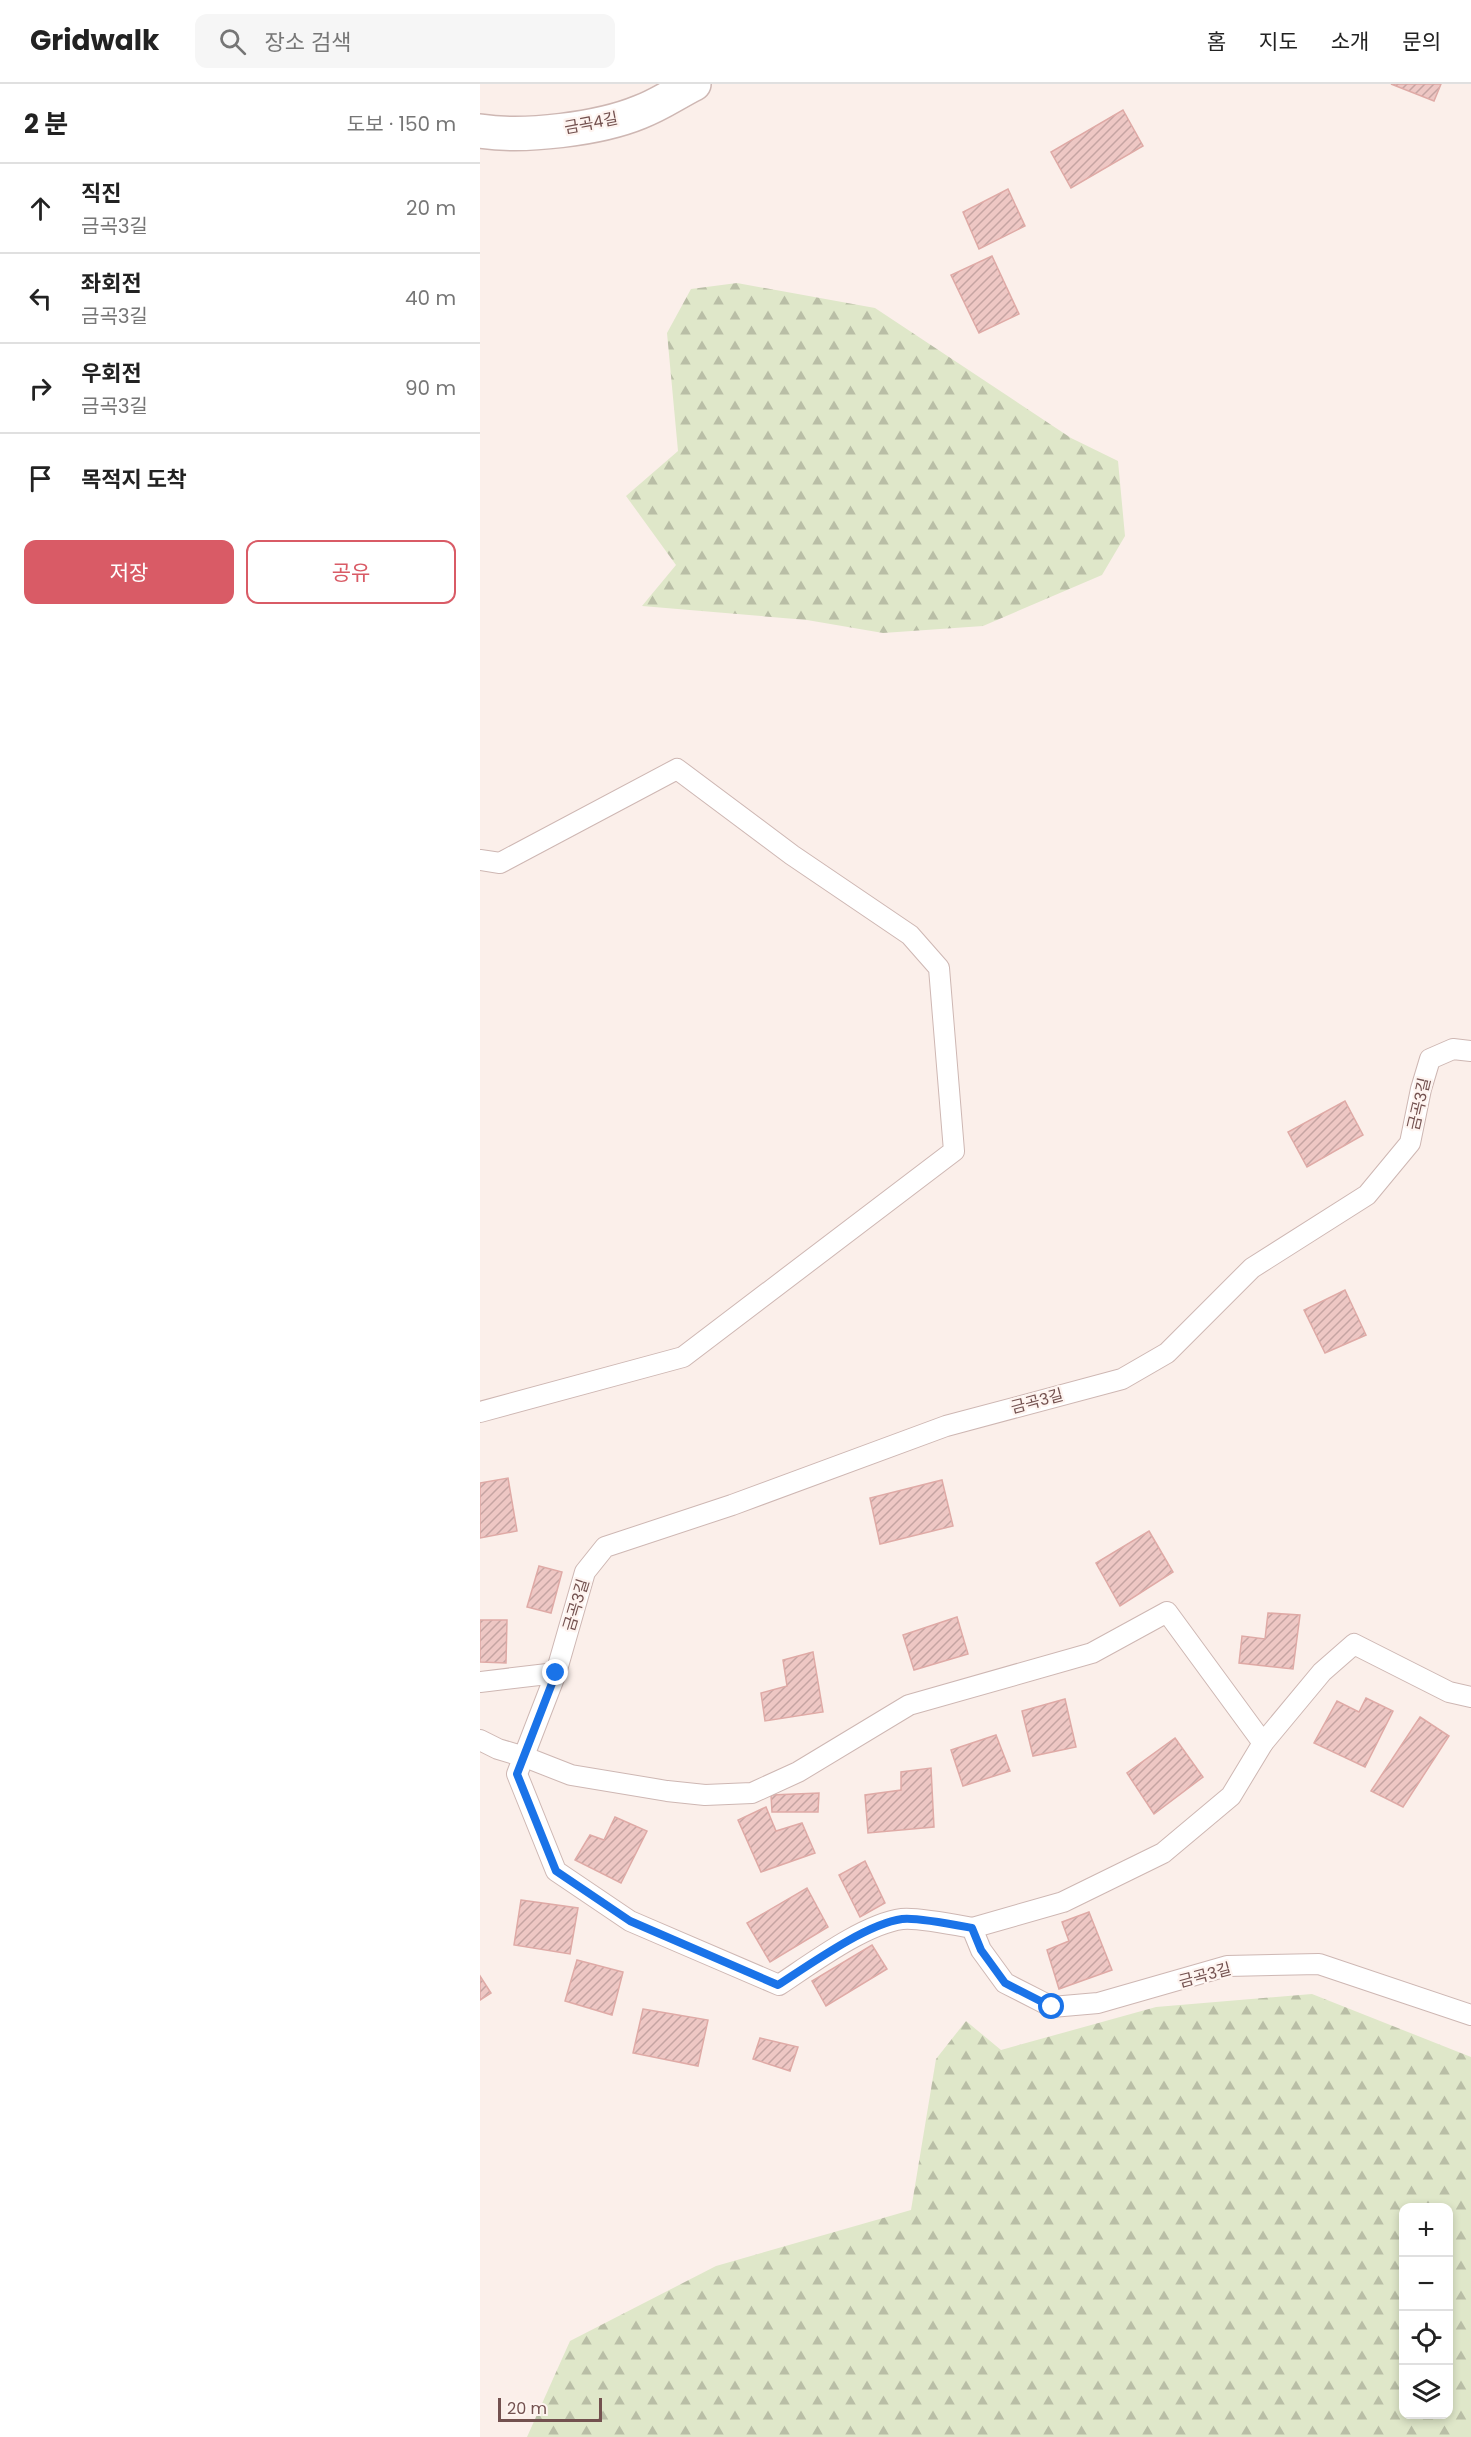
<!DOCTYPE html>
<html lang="ko">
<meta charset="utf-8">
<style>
body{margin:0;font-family:Poppins,"Noto Sans KR",sans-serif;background:#f6f6f6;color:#222}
.controls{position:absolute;right:18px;bottom:18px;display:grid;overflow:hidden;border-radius:12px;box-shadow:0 3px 9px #0003}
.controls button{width:54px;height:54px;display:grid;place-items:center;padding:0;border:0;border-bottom:2px solid #e0e0e0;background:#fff;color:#222;font:30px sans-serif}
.scale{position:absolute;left:18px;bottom:15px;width:104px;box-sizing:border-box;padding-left:6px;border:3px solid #73514f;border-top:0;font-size:16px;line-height:21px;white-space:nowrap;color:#73514f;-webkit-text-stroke:4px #fef4f0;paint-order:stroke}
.stop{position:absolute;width:18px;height:18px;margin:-14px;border:4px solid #1a73e8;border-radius:50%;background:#fff}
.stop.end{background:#1a73e8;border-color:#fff;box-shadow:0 2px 6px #0008}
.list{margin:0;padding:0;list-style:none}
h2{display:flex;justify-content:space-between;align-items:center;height:78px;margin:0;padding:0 24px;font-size:26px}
h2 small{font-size:20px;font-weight:400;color:#767676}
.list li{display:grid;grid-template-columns:39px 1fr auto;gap:18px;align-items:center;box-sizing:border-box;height:90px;padding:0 24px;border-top:2px solid #e0e0e0}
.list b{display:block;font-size:22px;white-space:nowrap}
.list p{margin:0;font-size:20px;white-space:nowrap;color:#767676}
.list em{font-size:20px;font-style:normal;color:#767676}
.actions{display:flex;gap:12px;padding:18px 24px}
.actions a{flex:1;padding:14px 0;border:2px solid #d95b66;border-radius:12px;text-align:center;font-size:21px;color:#d95b66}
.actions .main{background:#d95b66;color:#fff}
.icon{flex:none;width:33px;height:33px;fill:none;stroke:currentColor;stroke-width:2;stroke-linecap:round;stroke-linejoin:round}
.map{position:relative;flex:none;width:991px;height:2353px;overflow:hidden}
header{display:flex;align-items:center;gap:36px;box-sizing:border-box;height:84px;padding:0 30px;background:#fff;border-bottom:2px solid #e0e0e0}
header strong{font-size:28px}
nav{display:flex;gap:33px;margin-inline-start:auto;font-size:21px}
.search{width:420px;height:54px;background:#f6f6f6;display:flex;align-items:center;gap:15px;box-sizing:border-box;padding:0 21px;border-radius:12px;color:#767676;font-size:22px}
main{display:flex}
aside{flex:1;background:#fff}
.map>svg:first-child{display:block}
</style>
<header>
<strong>Gridwalk</strong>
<div class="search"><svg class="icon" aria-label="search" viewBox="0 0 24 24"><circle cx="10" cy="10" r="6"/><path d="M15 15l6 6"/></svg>장소 검색</div>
<nav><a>홈</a><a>지도</a><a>소개</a><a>문의</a></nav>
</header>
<main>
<aside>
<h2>2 분<small>도보 · 150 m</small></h2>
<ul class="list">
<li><svg class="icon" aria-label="ahead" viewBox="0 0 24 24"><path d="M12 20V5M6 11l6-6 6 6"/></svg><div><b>직진</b><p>금곡3길</p></div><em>20 m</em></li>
<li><svg class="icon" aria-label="left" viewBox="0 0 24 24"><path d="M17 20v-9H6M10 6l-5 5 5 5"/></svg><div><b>좌회전</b><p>금곡3길</p></div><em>40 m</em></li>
<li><svg class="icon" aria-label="right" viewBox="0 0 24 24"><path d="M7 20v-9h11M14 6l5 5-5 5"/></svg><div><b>우회전</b><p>금곡3길</p></div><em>90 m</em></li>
<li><svg class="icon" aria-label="arrive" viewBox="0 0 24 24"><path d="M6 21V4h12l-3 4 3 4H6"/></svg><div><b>목적지 도착</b></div></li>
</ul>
<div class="actions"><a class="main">저장</a><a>공유</a></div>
</aside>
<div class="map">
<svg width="991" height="2353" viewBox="0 0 991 2353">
<defs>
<pattern id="forest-firs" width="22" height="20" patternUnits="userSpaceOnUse" patternTransform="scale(1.5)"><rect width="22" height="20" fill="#dfe7c9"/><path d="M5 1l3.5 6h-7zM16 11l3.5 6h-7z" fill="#b9bea6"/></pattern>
<pattern id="building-hatch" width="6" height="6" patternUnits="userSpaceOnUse" patternTransform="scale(1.5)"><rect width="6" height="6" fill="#eec7c4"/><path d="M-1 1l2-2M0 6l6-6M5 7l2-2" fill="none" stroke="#c5a4a2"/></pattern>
</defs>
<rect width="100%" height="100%" fill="#fbefea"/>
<g fill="url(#forest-firs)" fill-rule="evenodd">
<path d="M 257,199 L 395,224 L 591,354 L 638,377 L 645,452 L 622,491 L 503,542 L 403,549 L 327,536 L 162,522 L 196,481 L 146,412 L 198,367 L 187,249 L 211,205 Z"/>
<path d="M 832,1910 L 991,1973 L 991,2353 L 47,2353 L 90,2257 L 236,2182 L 431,2126 L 456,1975 L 486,1937 L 521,1966 L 676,1923 ZM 924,2124 L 968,2124 L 968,2330 L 924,2330 Z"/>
</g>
<g fill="url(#building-hatch)" stroke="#dfaaa6" stroke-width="1.5">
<path d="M 911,0 L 961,0 L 954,17 Z"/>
<path d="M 643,26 L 663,62 L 591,104 L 571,68 Z"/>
<path d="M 528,105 L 545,142 L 499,165 L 483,128 Z"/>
<path d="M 512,172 L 539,230 L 499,249 L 471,191 Z"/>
<path d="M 865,1017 L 883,1051 L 827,1083 L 808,1048 Z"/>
<path d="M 865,1206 L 886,1251 L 845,1269 L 824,1226 Z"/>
<path d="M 28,1394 L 37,1447 L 0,1454 L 0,1399 Z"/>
<path d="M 462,1396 L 473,1442 L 400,1460 L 390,1414 Z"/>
<path d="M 669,1447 L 693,1488 L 640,1522 L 616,1479 Z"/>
<path d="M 59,1482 L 82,1488 L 71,1529 L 47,1523 Z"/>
<path d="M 788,1529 L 820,1531 L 813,1585 L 759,1579 L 762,1552 L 785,1555 Z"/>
<path d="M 477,1533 L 488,1570 L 434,1586 L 423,1551 Z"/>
<path d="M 0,1536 L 27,1536 L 26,1579 L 0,1578 Z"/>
<path d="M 333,1568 L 343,1628 L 285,1637 L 281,1609 L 307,1602 L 303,1576 Z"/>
<path d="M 886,1614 L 913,1627 L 885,1683 L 834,1659 L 857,1617 L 879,1628 Z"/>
<path d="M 585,1615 L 596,1663 L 553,1672 L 542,1627 Z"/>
<path d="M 940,1633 L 969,1652 L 923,1723 L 891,1707 Z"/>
<path d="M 516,1651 L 530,1687 L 483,1702 L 471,1666 Z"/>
<path d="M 695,1654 L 723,1693 L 674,1730 L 647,1689 Z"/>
<path d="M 451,1684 L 454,1743 L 388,1749 L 385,1711 L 421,1706 L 421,1688 Z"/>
<path d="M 339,1709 L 338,1728 L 292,1728 L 291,1711 Z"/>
<path d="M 286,1723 L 296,1747 L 322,1739 L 335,1769 L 281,1788 L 258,1736 Z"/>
<path d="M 135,1733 L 167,1747 L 141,1799 L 95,1776 L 110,1751 L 124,1756 Z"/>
<path d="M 385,1777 L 405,1819 L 380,1833 L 359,1791 Z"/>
<path d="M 327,1804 L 348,1843 L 290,1878 L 267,1839 Z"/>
<path d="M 41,1816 L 98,1824 L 90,1870 L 34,1861 Z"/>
<path d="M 609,1828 L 632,1886 L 579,1905 L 567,1866 L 589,1857 L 582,1838 Z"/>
<path d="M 392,1861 L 407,1885 L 346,1922 L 332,1897 Z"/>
<path d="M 97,1876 L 143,1888 L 132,1931 L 85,1917 Z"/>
<path d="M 0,1892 L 11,1909 L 0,1916 Z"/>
<path d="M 163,1925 L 228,1936 L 218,1982 L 153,1969 Z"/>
<path d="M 280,1954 L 318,1963 L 310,1987 L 273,1975 Z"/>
</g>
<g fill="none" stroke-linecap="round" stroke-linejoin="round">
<defs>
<g id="lane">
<path d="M 0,776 L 20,779 L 197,685 L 312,771 L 430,851 L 459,884 L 474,1067 L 203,1273 L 0,1328"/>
<path d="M 991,967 L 973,965 L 950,975 L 941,1005 L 930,1059 L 887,1111 L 772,1184 L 687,1269 L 642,1295 L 466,1342 L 252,1421 L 125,1463 L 105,1488 L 76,1589 L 37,1690 L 76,1787 L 150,1837 L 299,1901 C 331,1880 384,1840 422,1835 C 436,1833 476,1841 492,1844 L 501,1866 L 525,1899 L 572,1923 L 618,1919 L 747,1882 L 839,1880 L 991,1931"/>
<path d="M 0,1598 L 76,1589"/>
<path d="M 0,1656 L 18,1665 L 45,1673 L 91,1691 L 187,1707 L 225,1711 L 272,1709 L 318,1688 L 429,1621 L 612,1569 L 687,1528 L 783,1659 L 842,1588 L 874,1560 L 969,1608 L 991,1613"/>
<path d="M 492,1844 L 583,1818 L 683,1769 L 751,1712 L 783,1659"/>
</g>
<path id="street" d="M 0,47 C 44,54 119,45 160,28 C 179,21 196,9 214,0"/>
</defs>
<use href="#lane" stroke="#ceb7b3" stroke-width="22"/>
<use href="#street" stroke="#ceb7b3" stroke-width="36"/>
<use href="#lane" stroke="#fff" stroke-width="20"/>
<use href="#street" stroke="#fff" stroke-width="33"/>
</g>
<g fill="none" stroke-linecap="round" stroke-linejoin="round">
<path stroke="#1a73e8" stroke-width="8" d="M 76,1589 L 37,1690 L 76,1787 L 150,1837 L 298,1901 C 329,1881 386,1840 422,1835 C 436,1833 476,1841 492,1844 L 501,1866 L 525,1899 L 572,1923"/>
</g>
<g text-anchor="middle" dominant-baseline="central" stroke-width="4.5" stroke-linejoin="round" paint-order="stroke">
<g font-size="16" fill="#73514f" stroke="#fef4f0">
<text transform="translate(111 39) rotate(-11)">금곡4길</text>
<text transform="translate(939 1020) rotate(-77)">금곡3길</text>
<text transform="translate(557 1317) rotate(-15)">금곡3길</text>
<text transform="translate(96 1521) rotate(-73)">금곡3길</text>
<text transform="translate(725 1891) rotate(-15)">금곡3길</text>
</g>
</g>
</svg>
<div class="controls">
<button>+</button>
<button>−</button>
<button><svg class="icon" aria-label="locate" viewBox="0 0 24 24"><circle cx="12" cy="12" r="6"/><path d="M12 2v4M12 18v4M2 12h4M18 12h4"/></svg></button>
<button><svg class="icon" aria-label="layers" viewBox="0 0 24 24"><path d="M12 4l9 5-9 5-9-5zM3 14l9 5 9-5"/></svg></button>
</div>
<div class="scale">20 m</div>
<div class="stop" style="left:572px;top:1923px"></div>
<div class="stop end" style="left:76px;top:1589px"></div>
</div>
</main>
